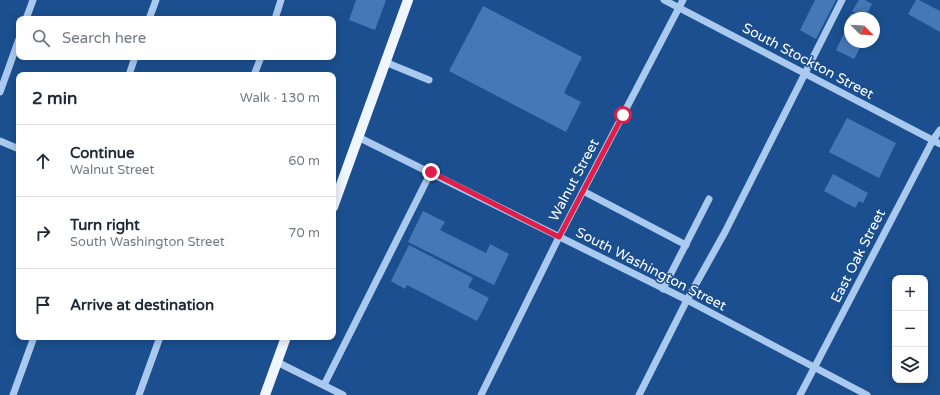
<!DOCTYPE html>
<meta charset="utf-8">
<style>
body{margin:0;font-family:"Varela Round",sans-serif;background:#f6f6f7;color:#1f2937}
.controls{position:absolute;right:12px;bottom:12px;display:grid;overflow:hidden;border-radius:8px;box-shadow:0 2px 10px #0003}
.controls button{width:36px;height:36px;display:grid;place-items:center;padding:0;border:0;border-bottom:1px solid #e0e1e3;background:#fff;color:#1f2937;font:20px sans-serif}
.compass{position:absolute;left:844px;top:12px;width:36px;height:36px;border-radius:50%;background:#fff;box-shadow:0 2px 10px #0003;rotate:114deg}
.stop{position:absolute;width:12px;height:12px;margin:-9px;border:3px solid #e11d48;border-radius:50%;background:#fff}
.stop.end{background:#e11d48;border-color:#fff;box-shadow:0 1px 4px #0008}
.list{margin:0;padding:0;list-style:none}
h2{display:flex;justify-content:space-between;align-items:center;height:52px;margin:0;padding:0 16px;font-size:17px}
h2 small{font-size:13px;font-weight:400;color:#747a83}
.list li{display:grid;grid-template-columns:26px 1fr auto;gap:12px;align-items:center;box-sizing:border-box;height:72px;padding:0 16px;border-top:1px solid #e0e1e3}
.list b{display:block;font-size:15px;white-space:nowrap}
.list p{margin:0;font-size:13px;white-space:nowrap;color:#747a83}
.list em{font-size:13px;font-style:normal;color:#747a83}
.icon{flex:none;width:22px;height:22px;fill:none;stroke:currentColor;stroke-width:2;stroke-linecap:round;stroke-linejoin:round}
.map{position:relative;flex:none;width:940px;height:395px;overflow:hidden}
.search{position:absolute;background:#fff;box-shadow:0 2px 10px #0003;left:16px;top:16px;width:320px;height:44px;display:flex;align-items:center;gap:10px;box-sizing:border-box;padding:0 14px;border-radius:8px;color:#747a83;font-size:15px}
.panel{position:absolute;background:#fff;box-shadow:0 2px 10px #0003;left:16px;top:72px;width:320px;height:268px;border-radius:8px}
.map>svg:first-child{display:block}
</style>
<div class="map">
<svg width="940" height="395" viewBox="0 0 940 395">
<rect width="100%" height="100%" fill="#1b4f8f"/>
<g fill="#4478b7">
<path d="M 356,0 L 386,0 L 375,30 L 349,20 Z"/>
<path d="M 815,0 L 836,0 L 816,39 L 800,30 Z"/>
<path d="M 859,0 L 865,0 L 872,4 L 865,18 L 852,11 Z"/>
<path d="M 916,0 L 919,0 L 940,11 L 940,32 L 908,14 Z"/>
<path d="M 483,6 L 582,57 L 564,93 L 581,102 L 566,132 L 449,71 Z"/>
<path d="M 851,13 L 860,18 L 850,18 L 850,42 L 863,42 L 854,59 L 836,50 L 849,23 L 846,22 Z"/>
<path d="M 847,118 L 896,143 L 879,178 L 829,152 Z"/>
<path d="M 833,174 L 868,193 L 863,203 L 859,201 L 855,208 L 824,191 Z"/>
<path d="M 423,211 L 445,222 L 440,230 L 486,253 L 490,244 L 509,254 L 494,285 L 408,242 Z"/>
<path d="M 409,245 L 473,278 L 468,287 L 489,298 L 477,321 L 407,285 L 405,289 L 391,281 Z"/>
</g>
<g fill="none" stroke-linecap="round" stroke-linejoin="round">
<g stroke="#a9c9ee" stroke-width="7">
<path d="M 664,0 L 940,144"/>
<path d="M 26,19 L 33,0"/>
<path d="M 149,19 L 156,0"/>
<path d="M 275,19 L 281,0"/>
<path d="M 385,62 L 429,80"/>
<path d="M 129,75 L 135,57"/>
<path d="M 254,75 L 261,57"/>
<path d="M 0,92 L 19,39"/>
<path d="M 358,137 L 687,300 L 867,395"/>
<path d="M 0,141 L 19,149"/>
<path d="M 583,191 L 686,245"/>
<path d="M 663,289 L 709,199"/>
<path d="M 277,362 L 343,395"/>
<path d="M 324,385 L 431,172"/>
<path d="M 13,395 L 34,337"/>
<path d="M 139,395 L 160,337"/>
<path d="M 481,395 L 559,237 L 683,0"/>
<path d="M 639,395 L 687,300 L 725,232 L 842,0"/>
<path d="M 800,395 L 933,140 L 940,130"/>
</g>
<g stroke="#f0f6ff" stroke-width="10">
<path d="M 333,207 L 408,0"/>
<path d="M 265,395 L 286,337"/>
</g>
</g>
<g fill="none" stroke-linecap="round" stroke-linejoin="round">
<path stroke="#e11d48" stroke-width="5" d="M 431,172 L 559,237 L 623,115"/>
</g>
<g text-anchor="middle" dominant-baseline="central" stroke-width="3" stroke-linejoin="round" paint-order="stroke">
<g font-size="14" fill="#fff" stroke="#1b4f8f">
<text transform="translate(808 61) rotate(28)">South Stockton Street</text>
<text transform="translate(574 180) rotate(-62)">Walnut Street</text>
<text transform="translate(858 256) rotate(-63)">East Oak Street</text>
<text transform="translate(651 269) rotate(27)">South Washington Street</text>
</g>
</g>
</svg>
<div class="controls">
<button>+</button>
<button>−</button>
<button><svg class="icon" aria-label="layers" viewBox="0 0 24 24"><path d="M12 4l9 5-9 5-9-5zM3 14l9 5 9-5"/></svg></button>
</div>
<svg class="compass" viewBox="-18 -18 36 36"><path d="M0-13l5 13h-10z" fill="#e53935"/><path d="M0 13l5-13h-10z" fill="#747a83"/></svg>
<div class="stop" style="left:623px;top:115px"></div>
<div class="stop end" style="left:431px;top:172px"></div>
<div class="search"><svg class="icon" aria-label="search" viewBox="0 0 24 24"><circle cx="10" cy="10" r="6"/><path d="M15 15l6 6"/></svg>Search here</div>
<section class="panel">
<h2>2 min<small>Walk · 130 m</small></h2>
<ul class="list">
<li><svg class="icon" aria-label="ahead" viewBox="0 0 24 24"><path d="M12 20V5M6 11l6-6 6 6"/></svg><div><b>Continue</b><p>Walnut Street</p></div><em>60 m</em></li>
<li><svg class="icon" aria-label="right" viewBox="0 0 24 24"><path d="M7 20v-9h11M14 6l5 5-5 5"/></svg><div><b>Turn right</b><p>South Washington Street</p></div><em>70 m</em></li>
<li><svg class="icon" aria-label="arrive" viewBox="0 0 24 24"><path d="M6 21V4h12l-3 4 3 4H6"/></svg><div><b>Arrive at destination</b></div></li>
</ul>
</section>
</div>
